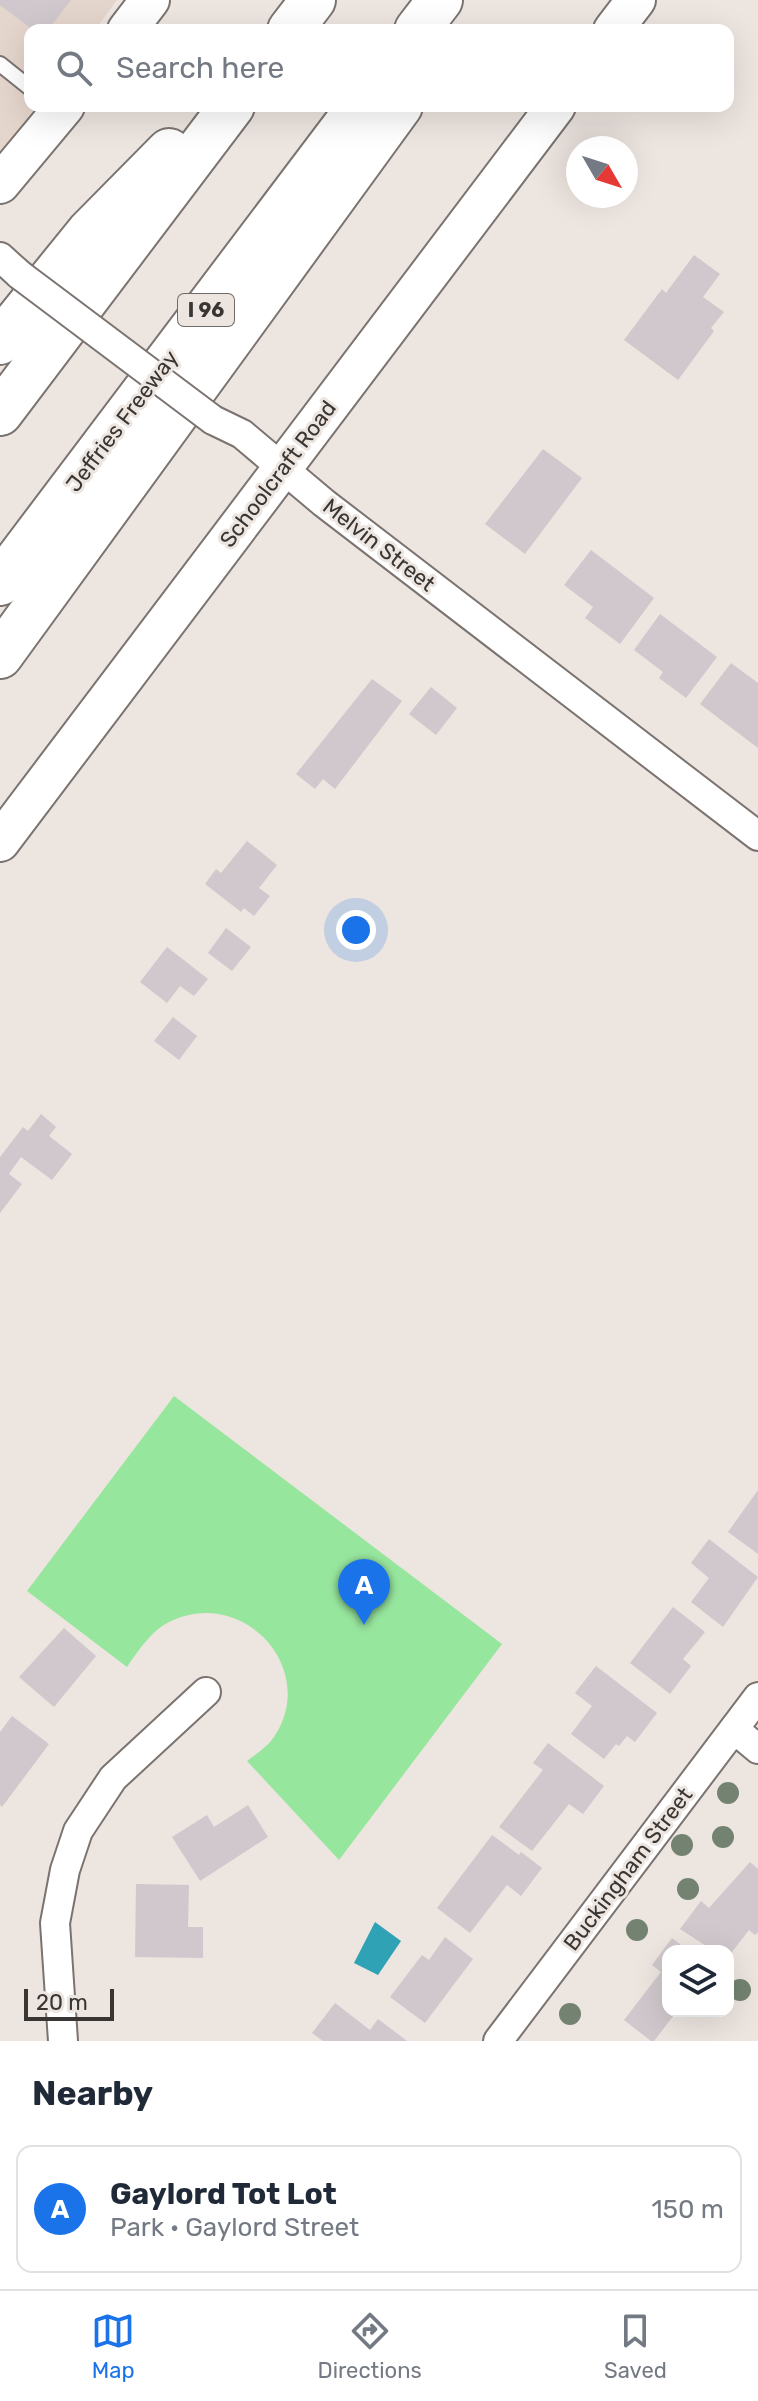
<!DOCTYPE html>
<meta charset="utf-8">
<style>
body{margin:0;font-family:Rubik,sans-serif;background:#f6f6f7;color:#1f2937}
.controls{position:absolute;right:24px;bottom:24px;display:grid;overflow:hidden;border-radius:16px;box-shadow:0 8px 32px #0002}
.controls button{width:72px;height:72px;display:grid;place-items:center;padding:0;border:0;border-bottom:2px solid #e0e1e3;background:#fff;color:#1f2937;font:40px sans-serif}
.compass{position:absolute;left:566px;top:136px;width:72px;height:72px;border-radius:50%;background:#fff;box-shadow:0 8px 32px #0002;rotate:129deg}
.scale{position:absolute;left:24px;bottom:20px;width:90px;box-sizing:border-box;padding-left:8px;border:4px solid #383533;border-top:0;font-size:22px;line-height:28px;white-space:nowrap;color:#383533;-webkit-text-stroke:6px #ede5e0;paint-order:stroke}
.you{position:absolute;left:356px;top:930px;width:28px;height:28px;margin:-20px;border:6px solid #fff;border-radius:50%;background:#1a73e8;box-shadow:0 0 0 12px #1a73e833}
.badge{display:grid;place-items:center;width:52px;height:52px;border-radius:50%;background:#1a73e8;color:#fff;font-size:26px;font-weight:700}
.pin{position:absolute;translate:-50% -66px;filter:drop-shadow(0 2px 4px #0008)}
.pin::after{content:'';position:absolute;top:42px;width:28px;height:24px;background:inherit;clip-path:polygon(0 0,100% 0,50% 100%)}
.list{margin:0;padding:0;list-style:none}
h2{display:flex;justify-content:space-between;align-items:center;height:104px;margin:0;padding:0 32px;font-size:34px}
h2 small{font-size:26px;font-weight:400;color:#747a83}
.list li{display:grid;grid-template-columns:52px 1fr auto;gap:24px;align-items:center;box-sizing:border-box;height:128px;margin:0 16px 16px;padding:0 16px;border:2px solid #e0e1e3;border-radius:16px}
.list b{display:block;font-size:30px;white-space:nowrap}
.list p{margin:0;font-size:26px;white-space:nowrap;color:#747a83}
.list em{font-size:26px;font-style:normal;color:#747a83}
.icon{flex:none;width:44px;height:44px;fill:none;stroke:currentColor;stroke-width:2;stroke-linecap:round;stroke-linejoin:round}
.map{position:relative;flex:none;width:758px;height:2041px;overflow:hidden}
.search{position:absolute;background:#fff;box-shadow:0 8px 32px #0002;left:24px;right:24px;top:24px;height:88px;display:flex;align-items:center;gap:20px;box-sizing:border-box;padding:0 28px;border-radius:16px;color:#747a83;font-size:30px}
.sheet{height:248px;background:#fff}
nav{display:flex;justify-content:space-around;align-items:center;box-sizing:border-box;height:112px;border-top:2px solid #e0e1e3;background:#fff;font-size:22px;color:#747a83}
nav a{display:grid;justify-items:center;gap:4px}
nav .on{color:#1a73e8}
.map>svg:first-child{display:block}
</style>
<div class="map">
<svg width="758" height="2041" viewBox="0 0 758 2041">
<rect width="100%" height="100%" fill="#ede5e0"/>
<path fill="#e5d6cd" d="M 0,0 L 117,0 L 95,30 L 30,30 L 30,106 L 38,106 L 0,157 Z"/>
<path fill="#97e69e" d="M 174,1396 L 502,1644 L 339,1860 L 247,1761 C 255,1755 265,1748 271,1741 C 323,1673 244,1584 169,1622 C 151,1631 138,1651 127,1667 L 27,1591 Z"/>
<path fill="#2fa3b5" d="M 375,1922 L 401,1941 L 378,1975 L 354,1963 Z"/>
<g fill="#d0c8cc">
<path d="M 0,0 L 71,0 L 48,30 L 33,30 L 0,5 Z"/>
<path d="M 694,255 L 720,274 L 703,297 L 724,312 L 711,328 L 714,331 L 678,380 L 624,340 L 662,289 L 666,293 Z"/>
<path d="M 543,449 L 582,478 L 525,554 L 485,524 Z"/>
<path d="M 591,550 L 654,598 L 620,644 L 585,618 L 593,607 L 564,585 Z"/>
<path d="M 660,614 L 717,657 L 686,698 L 659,678 L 663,672 L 634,650 Z"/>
<path d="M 731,663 L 758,683 L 758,748 L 700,704 Z"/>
<path d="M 372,679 L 402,701 L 335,789 L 323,779 L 315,789 L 296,774 Z"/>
<path d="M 431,687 L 457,708 L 436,735 L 409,714 Z"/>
<path d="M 247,841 L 277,865 L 259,888 L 270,896 L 254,916 L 244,908 L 241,912 L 205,884 L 216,869 L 221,873 Z"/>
<path d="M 226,928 L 251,947 L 232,971 L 208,953 Z"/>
<path d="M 167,947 L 208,979 L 194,996 L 180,986 L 167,1003 L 140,982 Z"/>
<path d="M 173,1017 L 197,1036 L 179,1060 L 154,1041 Z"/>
<path d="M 41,1114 L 56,1127 L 49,1136 L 72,1154 L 52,1180 L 21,1157 L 9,1174 L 22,1184 L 0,1213 L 0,1157 L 23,1127 L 28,1131 Z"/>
<path d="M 758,1490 L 758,1554 L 728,1532 Z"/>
<path d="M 709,1539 L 758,1577 L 723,1627 L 691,1602 L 709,1578 L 691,1563 Z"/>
<path d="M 673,1607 L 705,1632 L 683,1659 L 691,1666 L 670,1694 L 630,1663 Z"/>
<path d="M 64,1628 L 96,1656 L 54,1707 L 19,1677 Z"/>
<path d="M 596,1666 L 657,1713 L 635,1742 L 627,1736 L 619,1746 L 616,1744 L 604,1759 L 571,1734 L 592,1706 L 575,1693 Z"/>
<path d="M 12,1716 L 49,1744 L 2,1807 L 0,1805 L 0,1732 Z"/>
<path d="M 548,1743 L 604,1786 L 583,1814 L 569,1804 L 532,1851 L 499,1827 L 543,1770 L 533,1763 Z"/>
<path d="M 248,1805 L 268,1837 L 200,1881 L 172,1837 L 207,1815 L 214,1827 Z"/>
<path d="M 492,1835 L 519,1855 L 521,1852 L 542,1868 L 521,1896 L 507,1885 L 470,1933 L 437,1908 Z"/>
<path d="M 750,1862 L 758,1869 L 758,1932 L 755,1935 L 749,1930 L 728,1957 L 728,1951 L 714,1951 L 680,1929 L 701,1901 L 709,1908 Z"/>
<path d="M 136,1884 L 189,1885 L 188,1927 L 203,1927 L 203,1958 L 135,1957 Z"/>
<path d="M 445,1937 L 473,1959 L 425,2023 L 390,1997 L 422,1955 L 429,1960 Z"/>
<path d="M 672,1938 L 689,1951 L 668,1951 L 668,2011 L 677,2011 L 654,2041 L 651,2041 L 624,2020 L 661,1972 L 652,1965 Z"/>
<path d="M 335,2003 L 370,2030 L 378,2019 L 407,2041 L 323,2041 L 312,2033 Z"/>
</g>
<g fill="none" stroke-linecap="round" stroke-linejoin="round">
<defs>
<path id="service" d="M 0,64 L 30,88"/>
<g id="minor">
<path d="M 0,257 L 20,275"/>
<path d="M 213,420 L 242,434 L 324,503 L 758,836"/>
<path d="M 734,1729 L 758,1749"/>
<path d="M 63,2041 L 55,1923 L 65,1870 L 78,1831 L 113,1778 L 206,1692"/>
<path d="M 498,2041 L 758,1697"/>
</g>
<g id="secondary">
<path d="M 127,30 L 150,0"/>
<path d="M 613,30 L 636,0"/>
<path d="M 0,184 L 65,106"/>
<path d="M 0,842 L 556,106"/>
</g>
<g id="motorway">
<path d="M 290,30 L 313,0"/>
<path d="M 417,30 L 440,0"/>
<path d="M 0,342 L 89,232 L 169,151"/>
<path d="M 0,413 L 232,106"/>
<path d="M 0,583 L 360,106"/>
<path d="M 0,656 L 400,106"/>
</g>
</defs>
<use href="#service" stroke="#7b736f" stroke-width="18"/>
<use href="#minor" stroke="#7b736f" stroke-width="32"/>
<use href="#secondary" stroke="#7b736f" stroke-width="42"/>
<use href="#motorway" stroke="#7b736f" stroke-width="48"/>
<use href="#service" stroke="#fff" stroke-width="14"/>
<use href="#minor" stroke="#fff" stroke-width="28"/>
<use href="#secondary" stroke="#fff" stroke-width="38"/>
<use href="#motorway" stroke="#fff" stroke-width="44"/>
<defs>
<path id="minor-bridge" d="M 20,275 L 213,420"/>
</defs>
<use href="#minor-bridge" stroke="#7b736f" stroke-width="32" stroke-linecap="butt"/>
<use href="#minor-bridge" stroke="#fff" stroke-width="28"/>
</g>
<g fill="#748371">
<circle cx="728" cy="1793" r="11"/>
<circle cx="723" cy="1837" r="11"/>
<circle cx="682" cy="1845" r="11"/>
<circle cx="688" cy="1889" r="11"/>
<circle cx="637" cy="1930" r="11"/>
<circle cx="740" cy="1990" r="11"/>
<circle cx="570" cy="2014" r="11"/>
</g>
<g text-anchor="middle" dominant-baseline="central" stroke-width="6" stroke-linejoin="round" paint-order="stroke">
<rect fill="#ede5e0" stroke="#6e6a67" stroke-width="2" x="178" y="294" width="56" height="32" rx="6"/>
<g font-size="20" font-weight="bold" fill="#383533">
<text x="206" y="310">I 96</text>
</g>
<g font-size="22" fill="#383533" stroke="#ede5e0">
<text transform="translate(122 421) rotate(-53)">Jeffries Freeway</text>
<text transform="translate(278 474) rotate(-53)">Schoolcraft Road</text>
<text transform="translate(379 545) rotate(38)">Melvin Street</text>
<text transform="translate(628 1869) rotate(-53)">Buckingham Street</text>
</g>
</g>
</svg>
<div class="controls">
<button><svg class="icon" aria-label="layers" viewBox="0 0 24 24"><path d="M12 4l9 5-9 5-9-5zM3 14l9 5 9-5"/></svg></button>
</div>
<svg class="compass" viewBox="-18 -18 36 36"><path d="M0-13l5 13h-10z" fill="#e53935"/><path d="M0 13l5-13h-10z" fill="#747a83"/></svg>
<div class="scale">20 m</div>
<div class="you"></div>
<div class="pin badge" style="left:364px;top:1625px">A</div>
<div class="search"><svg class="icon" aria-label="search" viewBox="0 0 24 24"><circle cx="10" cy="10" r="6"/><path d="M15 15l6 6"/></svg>Search here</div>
</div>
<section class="sheet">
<h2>Nearby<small></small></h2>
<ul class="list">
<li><span class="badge">A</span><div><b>Gaylord Tot Lot</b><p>Park · Gaylord Street</p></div><em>150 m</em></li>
</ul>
</section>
<nav>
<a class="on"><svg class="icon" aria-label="map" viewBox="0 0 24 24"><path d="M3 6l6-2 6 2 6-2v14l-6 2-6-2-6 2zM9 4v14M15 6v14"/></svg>Map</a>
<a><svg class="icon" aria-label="directions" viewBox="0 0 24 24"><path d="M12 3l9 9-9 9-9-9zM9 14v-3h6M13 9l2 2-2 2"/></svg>Directions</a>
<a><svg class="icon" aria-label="saved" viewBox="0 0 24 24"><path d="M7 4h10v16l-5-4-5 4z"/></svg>Saved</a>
</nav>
